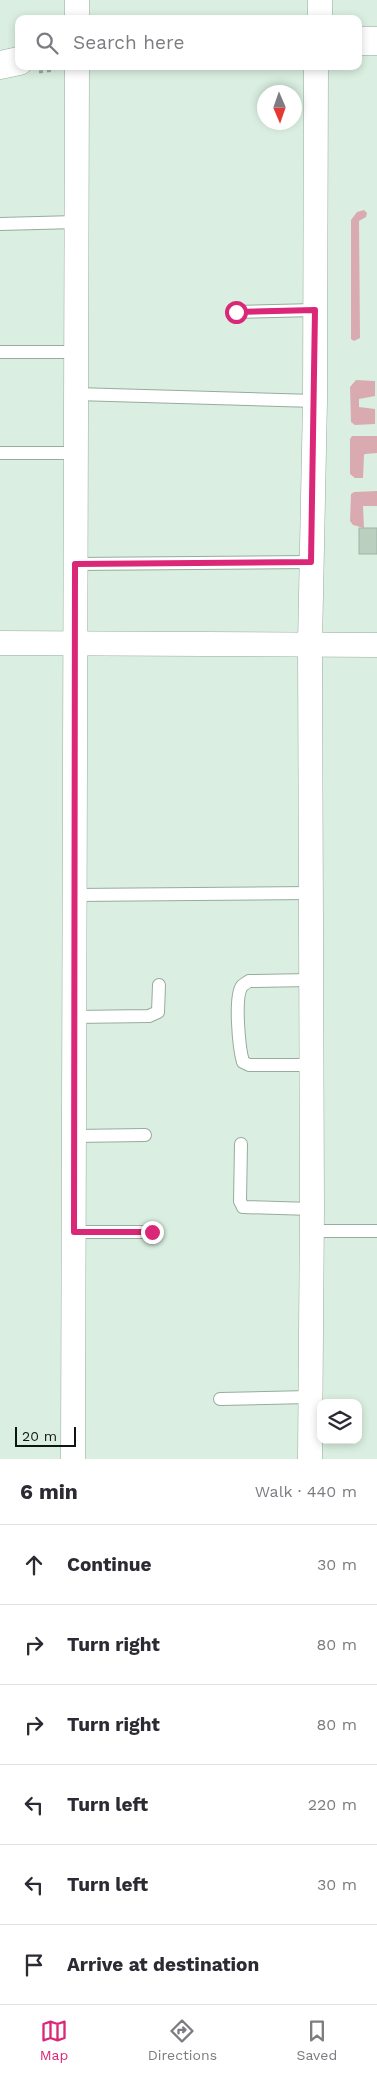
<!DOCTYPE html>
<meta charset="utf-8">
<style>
body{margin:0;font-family:"Work Sans",sans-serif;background:#f2f2f3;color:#2b2b33}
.controls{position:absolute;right:15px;bottom:15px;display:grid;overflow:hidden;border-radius:10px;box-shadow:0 2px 8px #0003}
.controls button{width:45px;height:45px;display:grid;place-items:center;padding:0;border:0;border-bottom:1px solid #e1e1e2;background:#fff;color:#2b2b33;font:25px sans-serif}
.compass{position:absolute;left:257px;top:85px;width:45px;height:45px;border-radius:50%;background:#fff;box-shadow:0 2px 8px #0003;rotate:178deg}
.scale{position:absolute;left:15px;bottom:12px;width:61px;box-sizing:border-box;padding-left:5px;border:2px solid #0f1611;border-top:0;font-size:14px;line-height:18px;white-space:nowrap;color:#0f1611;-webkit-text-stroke:4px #daefe1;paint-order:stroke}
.stop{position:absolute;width:15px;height:15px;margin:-11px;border:4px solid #db2777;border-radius:50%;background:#fff}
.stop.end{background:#db2777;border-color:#fff;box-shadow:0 1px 5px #0008}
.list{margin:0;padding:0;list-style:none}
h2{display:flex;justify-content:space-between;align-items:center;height:65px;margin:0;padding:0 20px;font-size:21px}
h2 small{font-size:16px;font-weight:400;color:#7c7c81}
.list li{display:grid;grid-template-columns:32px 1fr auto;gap:15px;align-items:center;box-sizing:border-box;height:80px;padding:0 20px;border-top:1px solid #e1e1e2}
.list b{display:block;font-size:19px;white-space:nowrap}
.list em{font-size:16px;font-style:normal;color:#7c7c81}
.icon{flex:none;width:28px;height:28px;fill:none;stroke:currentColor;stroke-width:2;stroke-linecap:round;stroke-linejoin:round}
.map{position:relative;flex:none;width:377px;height:1459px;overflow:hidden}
.search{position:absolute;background:#fff;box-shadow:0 2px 8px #0003;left:15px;right:15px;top:15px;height:55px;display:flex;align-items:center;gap:12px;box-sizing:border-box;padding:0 18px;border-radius:10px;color:#7c7c81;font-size:19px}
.sheet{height:545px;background:#fff}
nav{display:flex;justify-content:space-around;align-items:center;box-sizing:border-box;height:70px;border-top:1px solid #e1e1e2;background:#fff;font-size:14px;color:#7c7c81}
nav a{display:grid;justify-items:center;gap:2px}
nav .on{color:#db2777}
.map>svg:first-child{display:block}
</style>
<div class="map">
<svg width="377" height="1459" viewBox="0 0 377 1459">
<rect width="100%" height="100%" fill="#daefe1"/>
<g fill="#d9abb1">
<path d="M 364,210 L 367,213 L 366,217 L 359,221 L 360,338 L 354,341 L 351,339 L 351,220 L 357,212 Z"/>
<path d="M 356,380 L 375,381 L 375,396 L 359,399 L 359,407 L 375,409 L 375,424 L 355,425 L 351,422 L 350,387 Z"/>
<path d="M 352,436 L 377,436 L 377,453 L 365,454 L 364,455 L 363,478 L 355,478 L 350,474 L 350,439 Z"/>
<path d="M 377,491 L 377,506 L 363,506 L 364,528 L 353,525 L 350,521 L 351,494 L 354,492 Z"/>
</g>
<rect fill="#bbcfc1" stroke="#9fb3a6" x="359" y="528" width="18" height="26"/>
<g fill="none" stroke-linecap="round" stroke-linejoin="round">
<defs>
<g id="service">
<path d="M 0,224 L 76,222"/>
<path d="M 236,312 L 315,310"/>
<path d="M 0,352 L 76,352"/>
<path d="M 76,394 L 315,401"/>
<path d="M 0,453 L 76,453"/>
<path d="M 75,564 L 311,562"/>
<path d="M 74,895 L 311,893"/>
<path d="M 310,980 L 249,981 C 249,981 243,985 242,986 C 234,997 239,1048 243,1062 L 249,1065 L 310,1065"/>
<path d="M 74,1017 L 149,1016 L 158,1012 L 159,985"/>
<path d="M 74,1136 L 145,1135"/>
<path d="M 241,1144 L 240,1201 L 243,1207 L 312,1209"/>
<path d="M 312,1231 L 377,1231"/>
<path d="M 74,1232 L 151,1232"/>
<path d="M 220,1399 L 309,1397"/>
</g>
<g id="minor">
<path d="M 320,0 L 320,19"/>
<path d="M 77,19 L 77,0"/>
<path d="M 0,643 L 377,645"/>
<path d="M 73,1459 L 77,66"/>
<path d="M 310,1459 L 312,1209 L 310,644 L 315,401 L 316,66"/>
</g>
<g id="secondary">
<path d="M 358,41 L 377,41"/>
<path d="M 0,65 L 19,61"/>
</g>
</defs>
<use href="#service" stroke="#97ab9e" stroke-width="14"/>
<use href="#minor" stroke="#97ab9e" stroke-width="25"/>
<use href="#secondary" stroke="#97ab9e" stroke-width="29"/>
<path stroke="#9cada1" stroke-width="3" stroke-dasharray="4 4" stroke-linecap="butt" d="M 39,72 L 55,70"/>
<use href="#service" stroke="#fff" stroke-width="12"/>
<use href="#minor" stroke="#fff" stroke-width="24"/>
<use href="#secondary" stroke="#fff" stroke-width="28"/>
</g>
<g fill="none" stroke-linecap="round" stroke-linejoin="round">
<path stroke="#db2777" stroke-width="6" d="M 152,1232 L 74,1232 L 75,564 L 311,562 L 315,310 L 236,312"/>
</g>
</svg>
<div class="controls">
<button><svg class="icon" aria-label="layers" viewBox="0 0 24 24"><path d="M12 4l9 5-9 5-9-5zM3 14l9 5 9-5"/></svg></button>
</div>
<svg class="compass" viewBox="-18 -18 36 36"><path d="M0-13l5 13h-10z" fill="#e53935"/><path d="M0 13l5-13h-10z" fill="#7c7c81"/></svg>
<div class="scale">20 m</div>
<div class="stop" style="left:236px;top:312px"></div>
<div class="stop end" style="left:152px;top:1232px"></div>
<div class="search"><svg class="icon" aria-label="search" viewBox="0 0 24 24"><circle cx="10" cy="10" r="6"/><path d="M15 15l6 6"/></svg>Search here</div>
</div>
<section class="sheet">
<h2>6 min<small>Walk · 440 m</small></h2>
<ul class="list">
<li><svg class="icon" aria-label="ahead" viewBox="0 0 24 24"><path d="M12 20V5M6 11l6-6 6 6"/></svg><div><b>Continue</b></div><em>30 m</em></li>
<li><svg class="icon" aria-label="right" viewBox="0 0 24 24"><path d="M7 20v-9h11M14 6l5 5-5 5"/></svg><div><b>Turn right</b></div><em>80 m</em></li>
<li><svg class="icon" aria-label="right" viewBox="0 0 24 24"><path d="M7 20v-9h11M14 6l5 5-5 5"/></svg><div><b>Turn right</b></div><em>80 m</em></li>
<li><svg class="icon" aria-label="left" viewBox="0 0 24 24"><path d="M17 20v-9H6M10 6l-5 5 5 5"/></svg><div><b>Turn left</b></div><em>220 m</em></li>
<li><svg class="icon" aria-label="left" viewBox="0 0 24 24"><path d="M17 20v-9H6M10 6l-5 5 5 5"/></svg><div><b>Turn left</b></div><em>30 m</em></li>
<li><svg class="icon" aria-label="arrive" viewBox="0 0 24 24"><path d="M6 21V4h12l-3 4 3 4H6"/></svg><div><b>Arrive at destination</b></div></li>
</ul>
</section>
<nav>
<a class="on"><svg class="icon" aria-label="map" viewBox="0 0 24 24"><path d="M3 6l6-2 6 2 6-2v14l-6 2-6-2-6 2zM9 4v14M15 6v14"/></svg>Map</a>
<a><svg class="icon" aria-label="directions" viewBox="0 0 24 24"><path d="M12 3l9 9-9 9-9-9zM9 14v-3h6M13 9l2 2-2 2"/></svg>Directions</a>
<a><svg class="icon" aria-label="saved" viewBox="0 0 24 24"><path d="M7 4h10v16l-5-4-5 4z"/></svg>Saved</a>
</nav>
